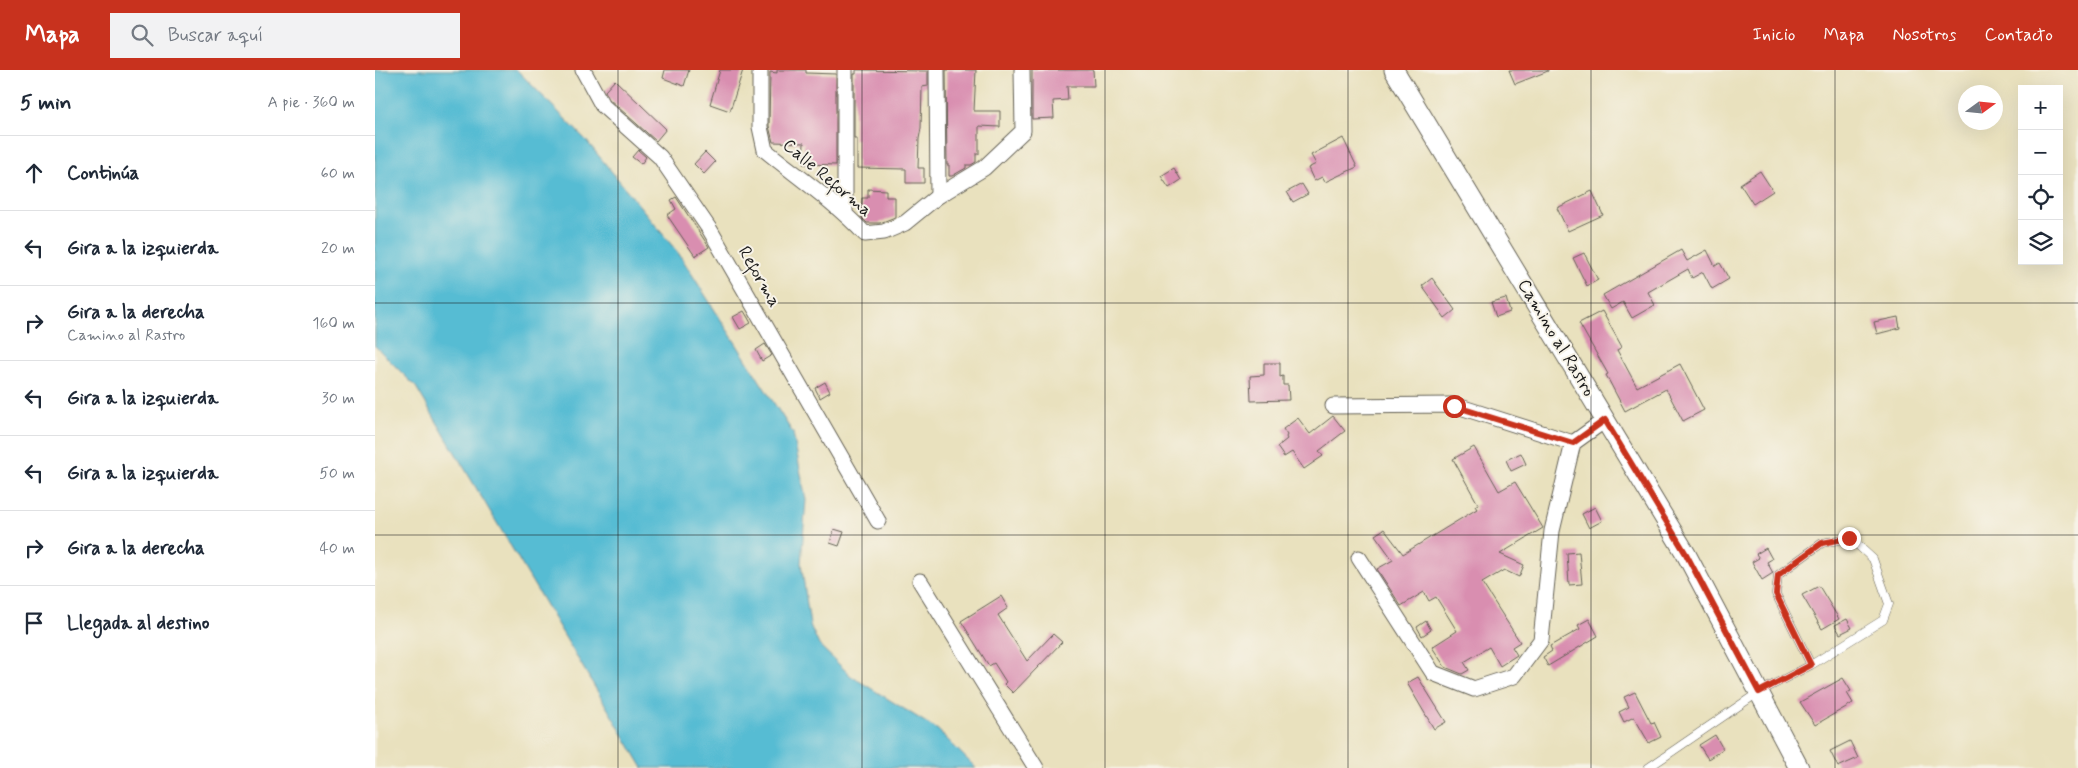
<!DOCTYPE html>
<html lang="es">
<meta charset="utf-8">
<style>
body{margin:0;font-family:Mynerve,sans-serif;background:#f2f2f3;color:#1f2937}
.controls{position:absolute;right:15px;top:15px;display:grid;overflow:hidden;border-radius:0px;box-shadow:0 5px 20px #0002}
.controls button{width:45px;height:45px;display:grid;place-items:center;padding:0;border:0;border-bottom:1px solid #e0e1e3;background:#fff;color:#1f2937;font:25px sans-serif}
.compass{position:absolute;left:1583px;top:15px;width:45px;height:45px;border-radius:50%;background:#fff;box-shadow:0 5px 20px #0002;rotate:75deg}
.stop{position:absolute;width:15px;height:15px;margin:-11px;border:4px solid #c8321e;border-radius:50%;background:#fff}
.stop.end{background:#c8321e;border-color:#fff;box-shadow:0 1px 5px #0008}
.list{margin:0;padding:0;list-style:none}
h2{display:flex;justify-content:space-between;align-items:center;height:65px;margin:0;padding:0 20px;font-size:21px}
h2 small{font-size:16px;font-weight:400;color:#747a83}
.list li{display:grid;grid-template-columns:32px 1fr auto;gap:15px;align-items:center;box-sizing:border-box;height:75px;padding:0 20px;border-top:1px solid #e0e1e3}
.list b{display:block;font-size:19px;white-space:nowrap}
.list p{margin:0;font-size:16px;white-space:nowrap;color:#747a83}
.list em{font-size:16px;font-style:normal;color:#747a83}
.icon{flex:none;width:28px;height:28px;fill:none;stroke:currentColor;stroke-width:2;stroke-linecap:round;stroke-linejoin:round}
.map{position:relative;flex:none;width:1703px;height:698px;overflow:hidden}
header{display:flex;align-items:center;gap:30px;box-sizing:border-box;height:70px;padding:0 25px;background:#c8321e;color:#fff}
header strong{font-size:24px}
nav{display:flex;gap:28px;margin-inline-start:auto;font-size:18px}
.search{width:350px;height:45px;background:#f2f2f3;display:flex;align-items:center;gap:12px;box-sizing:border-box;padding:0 18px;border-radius:0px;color:#747a83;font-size:19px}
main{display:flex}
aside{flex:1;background:#fff}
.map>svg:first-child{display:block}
</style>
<header>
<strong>Mapa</strong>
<div class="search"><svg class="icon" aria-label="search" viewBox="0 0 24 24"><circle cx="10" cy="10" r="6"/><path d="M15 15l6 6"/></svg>Buscar aquí</div>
<nav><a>Inicio</a><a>Mapa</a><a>Nosotros</a><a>Contacto</a></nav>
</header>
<main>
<aside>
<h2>5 min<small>A pie · 360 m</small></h2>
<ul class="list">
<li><svg class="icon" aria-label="ahead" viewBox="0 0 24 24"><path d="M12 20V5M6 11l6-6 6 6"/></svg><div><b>Continúa</b></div><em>60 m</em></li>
<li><svg class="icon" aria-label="left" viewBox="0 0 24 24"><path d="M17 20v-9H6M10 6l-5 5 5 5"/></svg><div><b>Gira a la izquierda</b></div><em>20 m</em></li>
<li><svg class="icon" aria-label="right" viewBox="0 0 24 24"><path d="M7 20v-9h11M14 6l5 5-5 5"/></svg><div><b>Gira a la derecha</b><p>Camino al Rastro</p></div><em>160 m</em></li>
<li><svg class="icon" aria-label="left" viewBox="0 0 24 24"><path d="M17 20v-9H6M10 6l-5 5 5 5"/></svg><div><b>Gira a la izquierda</b></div><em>30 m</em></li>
<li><svg class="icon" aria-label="left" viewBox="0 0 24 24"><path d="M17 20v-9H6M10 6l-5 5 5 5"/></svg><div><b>Gira a la izquierda</b></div><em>50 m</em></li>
<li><svg class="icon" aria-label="right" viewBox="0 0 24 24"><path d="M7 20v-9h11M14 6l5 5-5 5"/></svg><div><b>Gira a la derecha</b></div><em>40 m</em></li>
<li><svg class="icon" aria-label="arrive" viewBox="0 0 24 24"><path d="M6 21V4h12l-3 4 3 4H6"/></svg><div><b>Llegada al destino</b></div></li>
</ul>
</aside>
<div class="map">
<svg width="1703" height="698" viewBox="0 0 1703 698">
<rect width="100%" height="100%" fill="#f7f3e8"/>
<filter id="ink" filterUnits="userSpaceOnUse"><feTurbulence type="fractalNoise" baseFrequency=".02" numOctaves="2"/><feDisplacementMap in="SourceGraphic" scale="10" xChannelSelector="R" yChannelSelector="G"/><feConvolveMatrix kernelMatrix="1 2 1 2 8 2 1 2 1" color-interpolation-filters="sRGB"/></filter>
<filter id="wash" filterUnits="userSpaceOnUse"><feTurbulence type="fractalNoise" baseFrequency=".0096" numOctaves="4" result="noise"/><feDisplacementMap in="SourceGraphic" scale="20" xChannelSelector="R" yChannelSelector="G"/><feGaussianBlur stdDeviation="1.12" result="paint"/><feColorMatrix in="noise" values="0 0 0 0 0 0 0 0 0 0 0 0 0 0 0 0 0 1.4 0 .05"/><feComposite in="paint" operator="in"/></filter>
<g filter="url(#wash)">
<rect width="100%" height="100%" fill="#e9e1be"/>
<path fill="#56bcd3" stroke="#396c78" d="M 0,0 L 142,0 L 210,69 L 304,184 L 418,363 L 431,430 L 426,493 L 435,555 L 444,575 L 476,606 L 563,660 L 601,698 L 268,698 L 41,317 L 0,276 Z"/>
<g id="blocks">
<g fill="#d98eb0">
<path d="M 290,0 L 314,0 L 309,16 L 288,8 Z"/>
<path d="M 345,0 L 368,0 L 355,41 L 335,34 Z"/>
<path d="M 402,0 L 431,0 L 431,3 L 461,4 L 461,95 L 428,94 L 429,73 L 398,72 L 394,56 L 395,2 L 402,3 Z"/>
<path d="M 481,0 L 553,1 L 553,16 L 547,17 L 546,58 L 544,69 L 543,98 L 549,98 L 549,113 L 531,113 L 531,99 L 482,98 L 482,69 L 479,69 L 479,4 L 481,4 Z"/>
<path d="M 571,0 L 601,0 L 599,41 L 625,41 L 625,57 L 604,56 L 604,84 L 601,84 L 601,92 L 596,95 L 591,95 L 591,98 L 577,106 L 574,106 L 574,95 L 572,95 Z"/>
<path d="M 657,0 L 718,0 L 719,16 L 692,16 L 693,30 L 678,31 L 679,48 L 657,49 Z"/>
<path d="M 1134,0 L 1173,0 L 1173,1 L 1140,14 Z"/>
<path d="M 240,10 L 291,59 L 281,71 L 234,29 L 230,21 Z"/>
<path d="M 968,68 L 982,97 L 950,112 L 947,107 L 939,111 L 933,98 L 941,94 L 936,85 Z"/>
<path d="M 263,80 L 271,87 L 266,94 L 257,87 Z"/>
<path d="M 330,82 L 340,92 L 329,104 L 319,94 Z"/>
<path d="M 799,98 L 806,110 L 794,118 L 786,106 Z"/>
<path d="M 1385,101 L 1398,121 L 1378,134 L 1365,114 Z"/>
<path d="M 927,114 L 933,124 L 918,132 L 912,122 Z"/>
<path d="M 493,119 L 511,120 L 511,127 L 520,127 L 520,147 L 505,153 L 492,153 L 486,147 L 487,128 L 493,128 Z"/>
<path d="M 1217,121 L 1228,145 L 1193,161 L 1182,138 Z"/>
<path d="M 301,127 L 334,177 L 320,186 L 292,145 L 301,139 L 296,130 Z"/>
<path d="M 1306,180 L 1312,191 L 1332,180 L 1340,196 L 1345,193 L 1354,209 L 1337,219 L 1328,202 L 1317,208 L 1313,199 L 1273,222 L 1280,235 L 1257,248 L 1248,232 L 1236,239 L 1228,225 Z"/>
<path d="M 1209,183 L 1223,210 L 1212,216 L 1198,188 Z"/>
<path d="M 1057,208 L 1080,240 L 1070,248 L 1047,216 Z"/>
<path d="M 1131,228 L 1135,242 L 1121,247 L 1116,232 Z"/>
<path d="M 369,241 L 376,253 L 365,259 L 358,247 Z"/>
<path d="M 1227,241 L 1247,277 L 1242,280 L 1262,317 L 1305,294 L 1329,340 L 1308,351 L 1291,319 L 1250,341 L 1231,305 L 1233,304 L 1204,253 Z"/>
<path d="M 1523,247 L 1525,258 L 1502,264 L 1499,252 Z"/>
<path d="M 390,274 L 397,285 L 387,291 L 381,280 Z"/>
<path d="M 889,293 L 905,293 L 905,307 L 908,306 L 908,315 L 913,315 L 914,330 L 876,331 L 875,306 L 889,305 Z"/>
<path d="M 450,312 L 455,322 L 445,328 L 440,318 Z"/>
<path d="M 958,346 L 970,361 L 944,381 L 948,386 L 929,399 L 917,382 L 909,387 L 902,377 L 912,369 L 911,367 L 912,365 L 908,359 L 923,348 L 935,364 Z"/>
<path d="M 1099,377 L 1124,421 L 1140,412 L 1168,458 L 1125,484 L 1149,495 L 1144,507 L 1129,500 L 1107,513 L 1145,572 L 1137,577 L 1142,585 L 1125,596 L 1114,577 L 1089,592 L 1094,600 L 1087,604 L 1070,597 L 1057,577 L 1082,561 L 1061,527 L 1054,531 L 1049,522 L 1026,536 L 1002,499 L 1018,490 L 1000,465 L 1009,459 L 1028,484 L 1102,439 L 1100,436 L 1103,434 L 1078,389 Z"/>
<path d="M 1146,383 L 1151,394 L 1136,401 L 1131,390 Z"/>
<path d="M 1220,437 L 1227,451 L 1214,458 L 1207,444 Z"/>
<path d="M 459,459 L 469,462 L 464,476 L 455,473 Z"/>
<path d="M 1391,478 L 1397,489 L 1392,492 L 1398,503 L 1387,510 L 1377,492 L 1384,488 L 1381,484 Z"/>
<path d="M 1204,482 L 1207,514 L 1194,515 L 1192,483 Z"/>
<path d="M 1444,516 L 1464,549 L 1447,559 L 1427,525 Z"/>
<path d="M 626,526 L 633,538 L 623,545 L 652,591 L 678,564 L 687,572 L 638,623 L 629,614 L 631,612 L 619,593 L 614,596 L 586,551 Z"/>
<path d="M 1214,549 L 1223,566 L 1173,596 L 1168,587 L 1177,581 L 1175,576 L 1205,559 L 1203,555 Z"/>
<path d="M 1472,549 L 1477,558 L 1465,564 L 1460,555 Z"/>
<path d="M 1051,551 L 1056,560 L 1047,566 L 1042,557 Z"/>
<path d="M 1043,607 L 1071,652 L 1059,659 L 1032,613 Z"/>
<path d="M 1468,608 L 1476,621 L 1472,623 L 1478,633 L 1440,655 L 1425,632 Z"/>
<path d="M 1260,622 L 1276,653 L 1279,652 L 1286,667 L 1274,673 L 1259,647 L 1249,652 L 1244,642 L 1254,637 L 1249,627 Z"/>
<path d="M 1340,665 L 1348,679 L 1333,689 L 1324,675 Z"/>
<path d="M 1475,671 L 1483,688 L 1463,697 L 1455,681 Z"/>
</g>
</g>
</g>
<g filter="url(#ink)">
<use href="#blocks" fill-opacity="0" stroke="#646155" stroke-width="1"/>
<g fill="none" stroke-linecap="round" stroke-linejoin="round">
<defs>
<path id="service" d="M 1273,698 L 1384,622 L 1436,595 L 1508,550 L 1514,534 L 1498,489 L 1475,468 L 1447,473 L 1403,505 L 1401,524 L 1436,595"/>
<g id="minor">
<path d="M 208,0 L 227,35 L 285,87 L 335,160 L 503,451"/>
<path d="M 385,0 L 385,57 L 390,80 C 423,107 460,132 490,164 L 509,162 L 530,153 L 563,126 L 609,98 L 648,61 L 647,0"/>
<path d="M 470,0 L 470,142"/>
<path d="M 562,0 L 563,126"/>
<path d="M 958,336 L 1079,335 L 1198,373"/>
<path d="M 984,488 L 1058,603 L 1099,619 L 1139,606 L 1166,570 L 1177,461 L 1198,373 L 1230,350"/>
<path d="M 545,511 L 661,698"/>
</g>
<path id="tertiary" d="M 1019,0 L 1311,484 L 1424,698"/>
</defs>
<use href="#service" stroke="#646155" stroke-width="9"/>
<use href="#minor" stroke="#646155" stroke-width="17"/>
<use href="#tertiary" stroke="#646155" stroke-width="21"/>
<use href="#service" stroke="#fff" stroke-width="8"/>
<use href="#minor" stroke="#fff" stroke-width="15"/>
<use href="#tertiary" stroke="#fff" stroke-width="19"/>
</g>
</g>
<g fill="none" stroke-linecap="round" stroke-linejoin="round" filter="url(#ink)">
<path stroke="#c8321e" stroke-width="6" d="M 1079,336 L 1198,373 L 1230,350 L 1311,484 L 1384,622 L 1436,595 L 1401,524 L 1403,505 L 1447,473 L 1474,468"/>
</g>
<path fill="none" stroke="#1c1c1c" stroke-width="1" stroke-opacity="0.55" d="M 243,0 L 243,698M 487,0 L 487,698M 730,0 L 730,698M 973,0 L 973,698M 1216,0 L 1216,698M 1460,0 L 1460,698M 0,233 L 1703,233M 0,465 L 1703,465"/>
<g text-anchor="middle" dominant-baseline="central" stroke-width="4" stroke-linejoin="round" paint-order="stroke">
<g font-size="18" fill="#1c1c1c" stroke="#f7f3e8">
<text transform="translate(452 108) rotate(40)">Calle Reforma</text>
<text transform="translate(384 207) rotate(60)">Reforma</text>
<text transform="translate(1181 268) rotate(59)">Camino al Rastro</text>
</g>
</g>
</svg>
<div class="controls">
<button>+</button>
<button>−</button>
<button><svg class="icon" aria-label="locate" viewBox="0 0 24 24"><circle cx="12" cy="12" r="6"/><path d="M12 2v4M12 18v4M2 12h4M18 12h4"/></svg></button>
<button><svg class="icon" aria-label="layers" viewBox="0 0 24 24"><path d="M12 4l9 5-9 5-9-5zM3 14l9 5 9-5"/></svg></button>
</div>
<svg class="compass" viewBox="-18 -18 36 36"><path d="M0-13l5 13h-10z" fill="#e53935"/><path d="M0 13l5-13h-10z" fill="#747a83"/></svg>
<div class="stop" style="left:1079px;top:336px"></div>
<div class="stop end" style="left:1474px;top:468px"></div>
</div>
</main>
